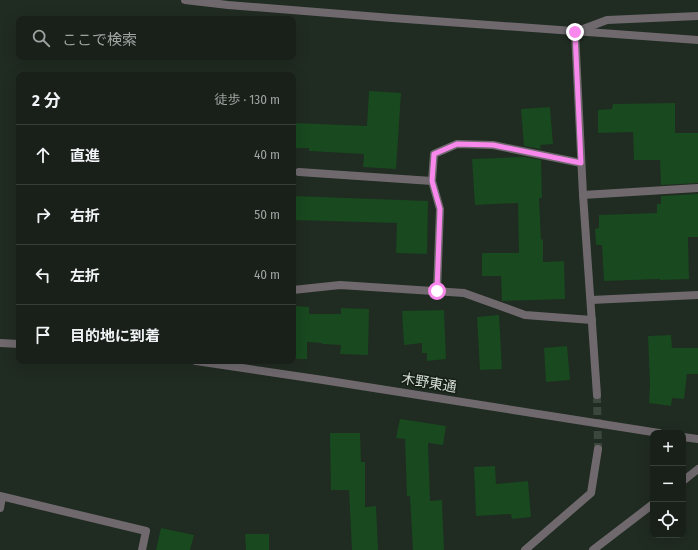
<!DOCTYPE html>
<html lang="ja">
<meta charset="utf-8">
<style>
body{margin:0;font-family:"Fira Sans Condensed","Noto Sans JP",sans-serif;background:#212822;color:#f1f3f6}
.controls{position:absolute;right:12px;bottom:12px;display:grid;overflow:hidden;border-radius:8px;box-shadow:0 4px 16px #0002}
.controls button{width:36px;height:36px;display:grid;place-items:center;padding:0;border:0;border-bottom:1px solid #363e38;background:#182019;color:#f1f3f6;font:20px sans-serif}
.stop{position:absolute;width:12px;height:12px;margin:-9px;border:3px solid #f888eb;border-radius:50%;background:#fff}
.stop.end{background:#f888eb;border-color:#fff;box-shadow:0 1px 4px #0008}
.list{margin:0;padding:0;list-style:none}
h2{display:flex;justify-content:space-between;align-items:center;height:52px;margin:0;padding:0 16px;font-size:17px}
h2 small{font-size:13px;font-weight:400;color:#9fa3a2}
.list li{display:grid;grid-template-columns:26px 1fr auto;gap:12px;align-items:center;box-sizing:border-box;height:60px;padding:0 16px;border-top:1px solid #363e38}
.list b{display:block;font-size:15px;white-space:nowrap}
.list em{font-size:13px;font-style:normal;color:#9fa3a2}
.icon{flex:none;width:22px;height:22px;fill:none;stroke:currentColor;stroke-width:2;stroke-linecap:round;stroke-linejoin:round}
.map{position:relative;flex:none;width:698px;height:550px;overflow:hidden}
.search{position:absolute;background:#182019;box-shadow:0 4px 16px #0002;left:16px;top:16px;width:280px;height:44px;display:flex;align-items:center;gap:10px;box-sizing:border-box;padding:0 14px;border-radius:8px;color:#9fa3a2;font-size:15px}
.panel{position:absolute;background:#182019;box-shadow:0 4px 16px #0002;left:16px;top:72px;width:280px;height:292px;border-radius:8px}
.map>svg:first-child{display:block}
</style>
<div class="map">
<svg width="698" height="550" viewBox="0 0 698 550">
<rect width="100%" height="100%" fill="#202b21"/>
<g fill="#18491f">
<path d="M 369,91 L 401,93 L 396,169 L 363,167 L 364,154 L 309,151 L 309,148 L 293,148 L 293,123 L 367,126 Z"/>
<path d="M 675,103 L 675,133 L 698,133 L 698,183 L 661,185 L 660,160 L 634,160 L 633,132 L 598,133 L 598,110 L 612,109 L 613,104 Z"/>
<path d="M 550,107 L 553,144 L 540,145 L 541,149 L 524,146 L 521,109 Z"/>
<path d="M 524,157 L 541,160 L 542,198 L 539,198 L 541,240 L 543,239 L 543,262 L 564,261 L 565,299 L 502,301 L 501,276 L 482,276 L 482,253 L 519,253 L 518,203 L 475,205 L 472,159 Z"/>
<path d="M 698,194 L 698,237 L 688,237 L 689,279 L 660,280 L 660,279 L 604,281 L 602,245 L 596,245 L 595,229 L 599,228 L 599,215 L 657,213 L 657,204 L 661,204 L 661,196 Z"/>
<path d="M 293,196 L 428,201 L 427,254 L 396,253 L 397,223 L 293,220 Z"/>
<path d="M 293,306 L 309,307 L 309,314 L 341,314 L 341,308 L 369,309 L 368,355 L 340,354 L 341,345 L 322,344 L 322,343 L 307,342 L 307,359 L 293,359 Z"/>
<path d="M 444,310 L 446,359 L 427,361 L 427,353 L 422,353 L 422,343 L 404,345 L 402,311 Z"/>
<path d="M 499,315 L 502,369 L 480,370 L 477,317 Z"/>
<path d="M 671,335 L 672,348 L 698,348 L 698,374 L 687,374 L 684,399 L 672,398 L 671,406 L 649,403 L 650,384 L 648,336 Z"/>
<path d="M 567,346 L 570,380 L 546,382 L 544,348 Z"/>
<path d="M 400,419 L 446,426 L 443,445 L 428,443 L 430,501 L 442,500 L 444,550 L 413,550 L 410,496 L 407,496 L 405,439 L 396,438 Z"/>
<path d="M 330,433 L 360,433 L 361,462 L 365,462 L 365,507 L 376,506 L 378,550 L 352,550 L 349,490 L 331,490 Z"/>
<path d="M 495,466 L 496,484 L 528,481 L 531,517 L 512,519 L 511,514 L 476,516 L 474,467 Z"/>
<path d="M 161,528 L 194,535 L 190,550 L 156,550 Z"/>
<path d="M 245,534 L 269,534 L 269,550 L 246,550 Z"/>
</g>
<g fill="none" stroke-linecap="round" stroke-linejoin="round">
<path stroke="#3b463c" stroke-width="8" stroke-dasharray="8 4" stroke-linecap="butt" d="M 597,395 L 598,449"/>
<g stroke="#6f696e" stroke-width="8">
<path d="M 575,32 L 607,20 L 698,16"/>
<path d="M 299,172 L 432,181"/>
<path d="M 293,290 L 340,285 L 464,293 L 525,315 L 592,320"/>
<path d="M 437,291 L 440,209 L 432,181 L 434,154 L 457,144 L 493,145 L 581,163"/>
</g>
<g stroke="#6f696e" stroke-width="8">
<path d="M 185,0 L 228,5 L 392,18 L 698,40"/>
<path d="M 575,32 L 583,195 L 597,395"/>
<path d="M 583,195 L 698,188"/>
<path d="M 591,300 L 698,295"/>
<path d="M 683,481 L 698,469"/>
<path d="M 0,496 L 146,531 L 142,550"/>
<path d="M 0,508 L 2,497"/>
<path d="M 525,550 L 591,493 L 598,449"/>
<path d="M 593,550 L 653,504"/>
</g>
<g stroke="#6f696e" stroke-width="8">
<path d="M 0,343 L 19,344"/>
<path d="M 196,361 L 323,380 L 659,433"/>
<path d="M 683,437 L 698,439"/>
</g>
</g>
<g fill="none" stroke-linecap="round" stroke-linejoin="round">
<path stroke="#f888eb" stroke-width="5" d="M 437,291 L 440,209 L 432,181 L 434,154 L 457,144 L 493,145 L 581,163 L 575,32"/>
</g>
<g text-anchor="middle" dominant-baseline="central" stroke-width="3.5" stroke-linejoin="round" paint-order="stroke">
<g font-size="14" fill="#d6ddd6" stroke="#172117">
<text transform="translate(429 383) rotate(9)">木野東通</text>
</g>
</g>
</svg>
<div class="controls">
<button>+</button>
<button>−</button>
<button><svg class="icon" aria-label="locate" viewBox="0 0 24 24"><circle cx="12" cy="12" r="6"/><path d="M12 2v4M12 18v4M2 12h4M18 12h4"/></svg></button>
</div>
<div class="stop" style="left:437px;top:291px"></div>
<div class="stop end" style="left:575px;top:32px"></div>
<div class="search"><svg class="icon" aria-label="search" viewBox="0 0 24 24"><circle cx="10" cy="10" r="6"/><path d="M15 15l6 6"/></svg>ここで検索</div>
<section class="panel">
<h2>2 分<small>徒歩 · 130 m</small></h2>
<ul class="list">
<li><svg class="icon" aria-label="ahead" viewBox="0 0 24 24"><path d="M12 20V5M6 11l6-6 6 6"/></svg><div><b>直進</b></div><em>40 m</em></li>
<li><svg class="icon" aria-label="right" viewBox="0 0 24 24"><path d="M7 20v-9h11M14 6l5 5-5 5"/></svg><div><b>右折</b></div><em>50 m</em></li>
<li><svg class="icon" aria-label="left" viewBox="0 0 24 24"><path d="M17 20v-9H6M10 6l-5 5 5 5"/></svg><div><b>左折</b></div><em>40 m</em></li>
<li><svg class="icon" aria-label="arrive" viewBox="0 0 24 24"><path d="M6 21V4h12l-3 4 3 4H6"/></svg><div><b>目的地に到着</b></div></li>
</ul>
</section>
</div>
